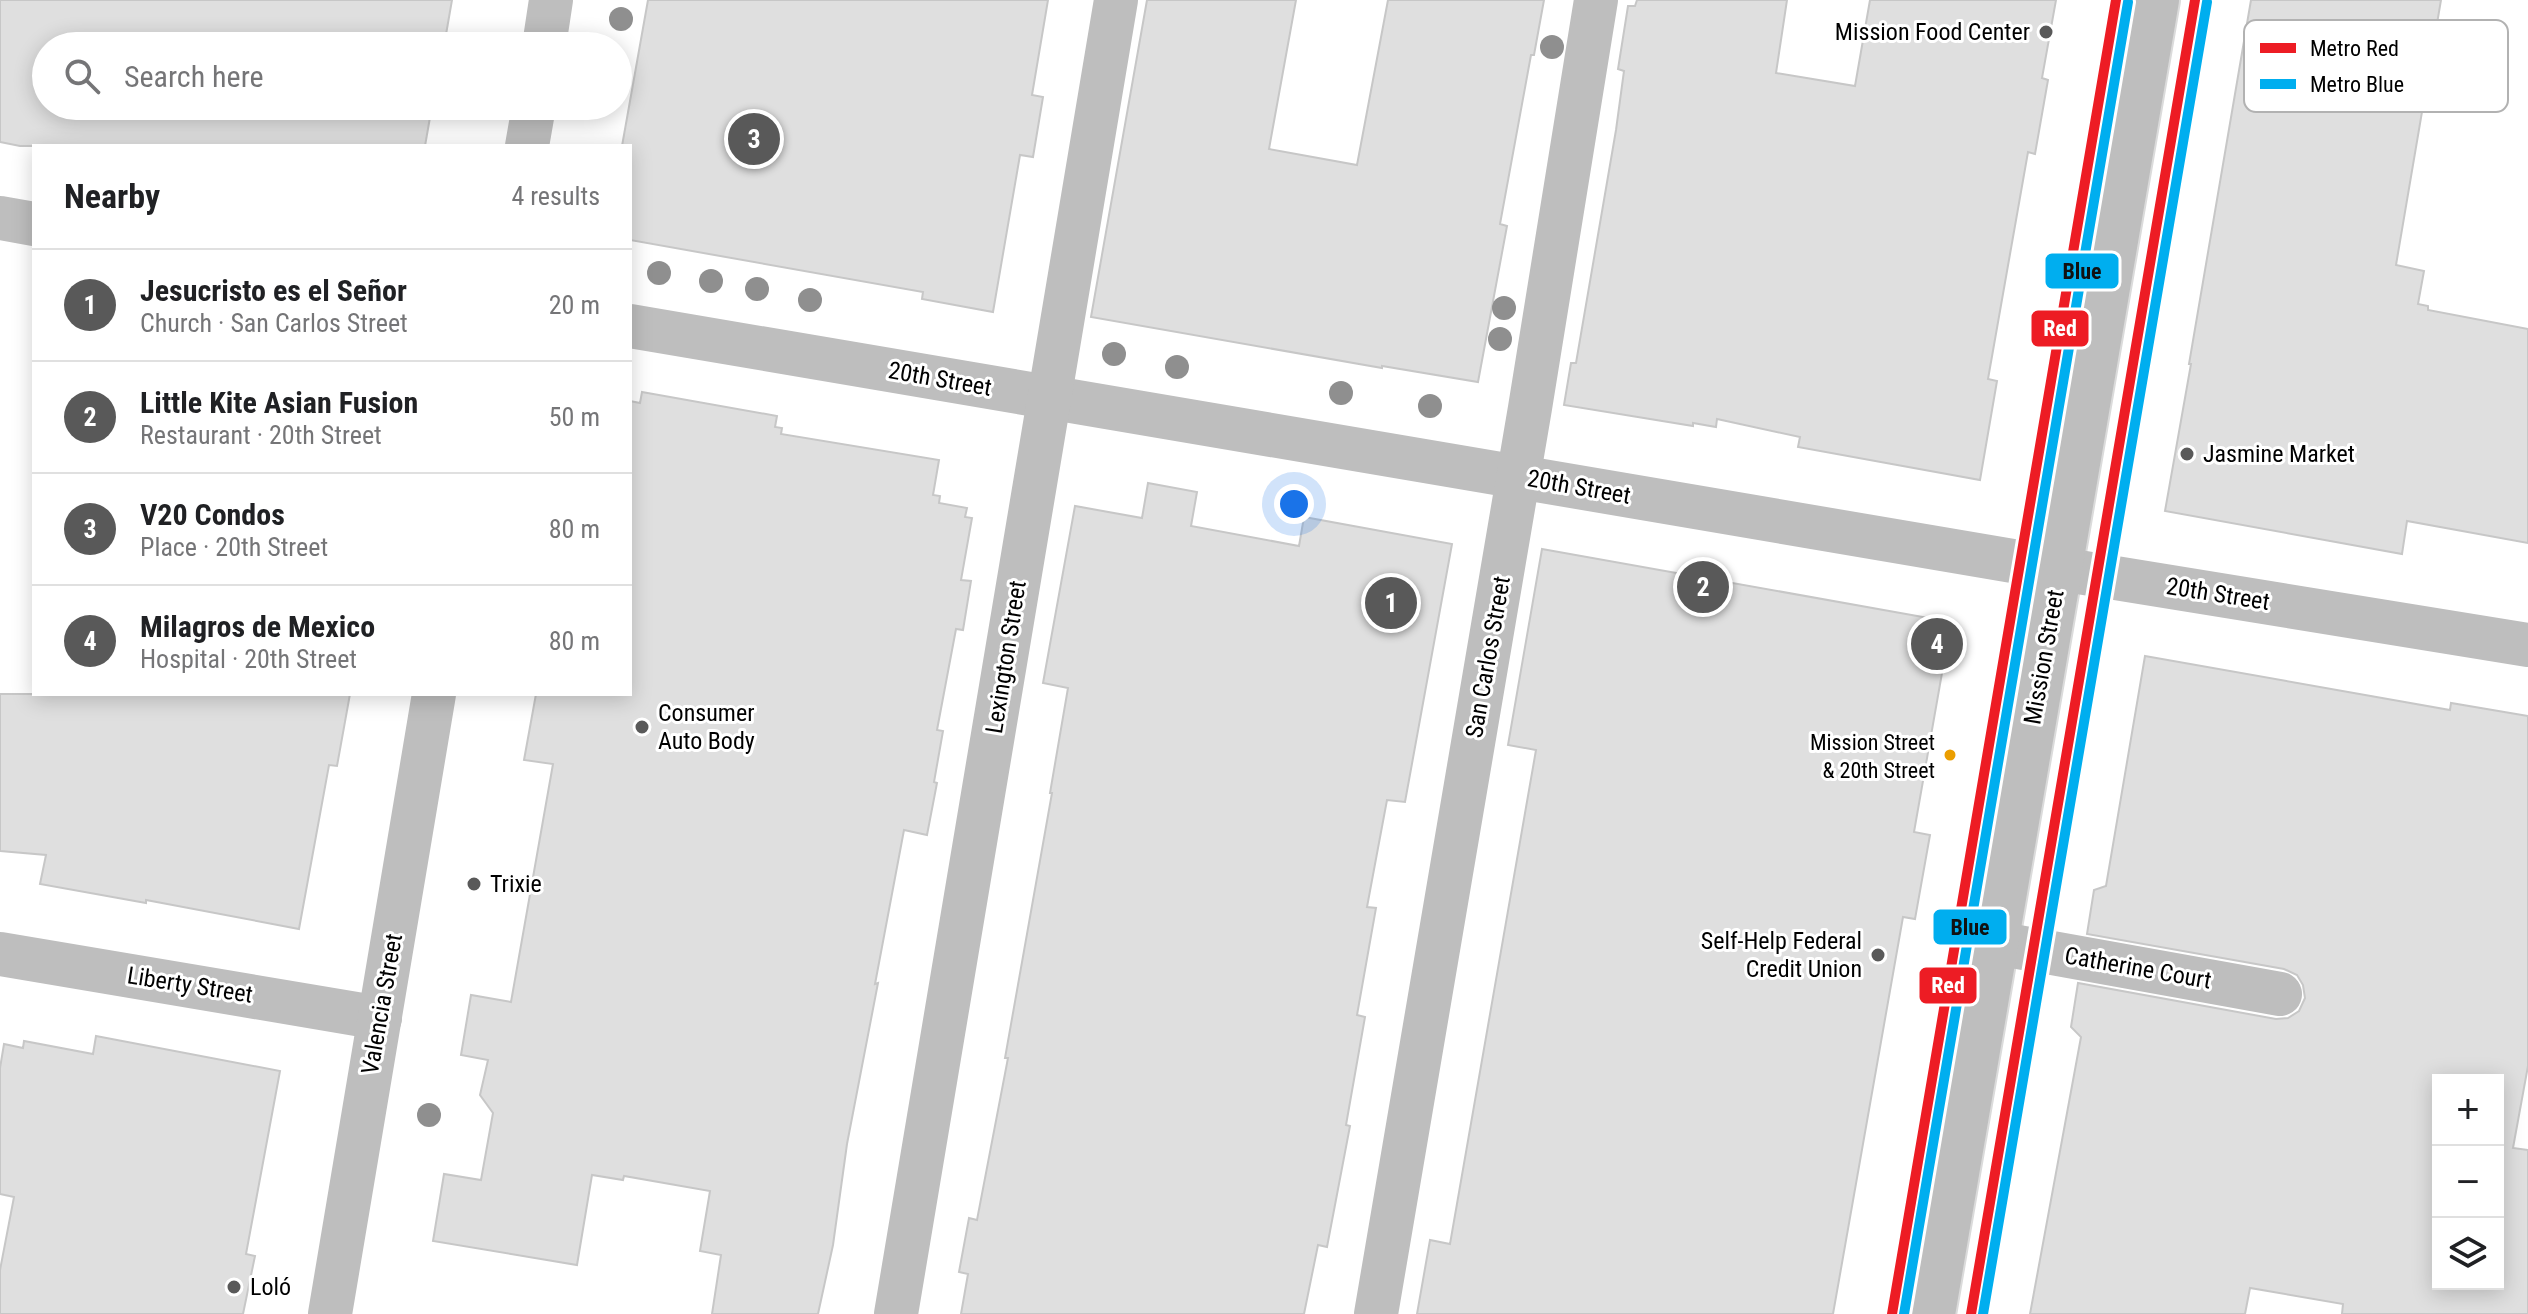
<!DOCTYPE html>
<meta charset="utf-8">
<style>
body{margin:0;font-family:"Roboto Condensed",sans-serif;background:#f2f2f2;color:#202124}
.controls{position:absolute;right:24px;bottom:24px;display:grid;overflow:hidden;border-radius:0px;box-shadow:0 4px 20px #0003}
.controls button{width:72px;height:72px;display:grid;place-items:center;padding:0;border:0;border-bottom:2px solid #e0e0e0;background:#fff;color:#202124;font:40px sans-serif}
.you{position:absolute;left:1294px;top:504px;width:28px;height:28px;margin:-20px;border:6px solid #fff;border-radius:50%;background:#1a73e8;box-shadow:0 0 0 12px #1a73e833}
.badge{display:grid;place-items:center;width:52px;height:52px;border-radius:50%;background:#595959;color:#fff;font-size:26px;font-weight:700}
.pin{position:absolute;translate:-50% -50%;border:4px solid #fff;box-shadow:0 2px 8px #0006}
.list{margin:0;padding:0;list-style:none}
h2{display:flex;justify-content:space-between;align-items:center;height:104px;margin:0;padding:0 32px;font-size:34px}
h2 small{font-size:26px;font-weight:400;color:#757577}
.list li{display:grid;grid-template-columns:52px 1fr auto;gap:24px;align-items:center;box-sizing:border-box;height:112px;padding:0 32px;border-top:2px solid #e0e0e0}
.list b{display:block;font-size:30px;white-space:nowrap}
.list p{margin:0;font-size:26px;white-space:nowrap;color:#757577}
.list em{font-size:26px;font-style:normal;color:#757577}
.icon{flex:none;width:44px;height:44px;fill:none;stroke:currentColor;stroke-width:2;stroke-linecap:round;stroke-linejoin:round}
.map{position:relative;flex:none;width:2528px;height:1314px;overflow:hidden}
.search{position:absolute;background:#fff;box-shadow:0 4px 20px #0003;left:32px;top:32px;width:600px;height:88px;display:flex;align-items:center;gap:20px;box-sizing:border-box;padding:0 28px;border-radius:44px;color:#757577;font-size:30px}
.panel{position:absolute;background:#fff;box-shadow:0 4px 20px #0003;left:32px;top:144px;width:600px;height:552px;border-radius:0px}
.map>svg:first-child{display:block}
</style>
<div class="map">
<svg width="2528" height="1314" viewBox="0 0 2528 1314">
<rect width="100%" height="100%" fill="#fff"/>
<g fill="#dfdfdf" stroke="#c7c7c7" stroke-width="2" fill-rule="evenodd">
<path d="M 0,0 L 452,0 L 444,46 L 46,46 L 46,106 L 432,106 L 425,146 L 20,146 L 0,142 Z"/>
<path d="M 648,0 L 1048,0 L 1032,95 L 1043,97 L 1033,157 L 1020,155 L 993,312 L 922,299 L 923,292 L 630,240 L 630,146 L 622,146 Z"/>
<path d="M 1147,0 L 1296,0 L 1269,149 L 1357,165 L 1388,0 L 1544,0 L 1534,55 L 1531,55 L 1500,224 L 1507,226 L 1478,382 L 1382,366 L 1382,368 L 1091,317 Z"/>
<path d="M 1637,0 L 1787,0 L 1776,73 L 1855,86 L 1870,0 L 2056,0 L 2042,78 L 2048,80 L 2035,154 L 2028,152 L 1988,379 L 1997,381 L 1980,480 L 1798,447 L 1800,437 L 1717,419 L 1716,427 L 1693,423 L 1693,426 L 1564,405 L 1571,363 L 1576,363 L 1616,130 L 1624,71 L 1618,69 L 1628,6 L 1635,6 Z"/>
<path d="M 2251,0 L 2441,0 L 2396,265 L 2424,271 L 2418,304 L 2428,306 L 2428,310 L 2528,329 L 2528,543 L 2407,521 L 2402,554 L 2165,511 L 2191,364 L 2189,364 Z"/>
<path d="M 642,392 L 777,416 L 775,427 L 782,428 L 781,434 L 939,460 L 933,495 L 940,496 L 939,503 L 967,508 L 965,517 L 972,518 L 961,580 L 971,581 L 963,630 L 956,629 L 937,730 L 943,731 L 934,782 L 937,783 L 927,835 L 904,830 L 875,984 L 878,983 L 847,1144 L 833,1245 L 818,1314 L 712,1314 L 721,1255 L 700,1251 L 710,1191 L 624,1176 L 623,1180 L 592,1175 L 577,1265 L 433,1241 L 444,1174 L 481,1180 L 493,1113 L 480,1095 L 488,1060 L 461,1055 L 471,995 L 511,1002 L 553,764 L 524,760 L 536,694 L 630,694 L 630,401 L 640,403 Z"/>
<path d="M 1148,483 L 1197,492 L 1191,526 L 1299,546 L 1304,517 L 1452,544 L 1405,802 L 1387,800 L 1378,848 L 1367,907 L 1376,908 L 1357,1015 L 1365,1017 L 1346,1125 L 1350,1126 L 1327,1247 L 1318,1245 L 1304,1314 L 961,1314 L 968,1274 L 959,1272 L 969,1218 L 977,1220 L 1008,1058 L 1005,1058 L 1052,793 L 1050,793 L 1068,688 L 1043,683 L 1075,506 L 1142,518 Z"/>
<path d="M 1542,549 L 1951,622 L 1914,832 L 1930,835 L 1915,919 L 1903,917 L 1833,1314 L 1417,1314 L 1430,1240 L 1450,1244 L 1536,750 L 1508,745 Z"/>
<path d="M 2145,656 L 2450,710 L 2451,703 L 2528,716 L 2528,1066 L 2513,1148 L 2528,1150 L 2528,1314 L 2342,1314 L 2343,1304 L 2250,1288 L 2245,1314 L 2030,1314 L 2081,1037 L 2071,1027 L 2078,983 L 2276,1019 L 2288,1018 L 2299,1011 L 2305,998 L 2303,985 L 2297,975 L 2284,969 L 2087,934 L 2094,890 L 2106,886 ZM 2438,1080 L 2498,1080 L 2498,1284 L 2438,1284 Z"/>
<path d="M 0,694 L 350,694 L 337,766 L 329,765 L 299,929 L 146,900 L 146,903 L 40,884 L 46,855 L 0,851 Z"/>
<path d="M 96,1036 L 280,1071 L 246,1254 L 255,1256 L 243,1314 L 0,1314 L 0,1270 L 14,1197 L 0,1194 L 0,1068 L 4,1044 L 23,1048 L 24,1041 L 93,1054 Z"/>
</g>
<g fill="none" stroke-linecap="round" stroke-linejoin="round">
<defs>
<path id="major" d="M 1933,1314 L 2157,0"/>
</defs>
<use href="#major" stroke="#dbdbdb" stroke-width="48"/>
<g stroke="#bebebe" stroke-width="44">
<path d="M 544,46 L 551,0"/>
<path d="M 527,146 L 534,106"/>
<path d="M 0,218 L 34,224"/>
<path d="M 630,326 L 2060,569 L 2528,645"/>
<path d="M 1996,943 L 2280,994"/>
<path d="M 0,954 L 380,1018"/>
<path d="M 330,1314 L 434,694"/>
<path d="M 896,1314 L 1116,0"/>
<path d="M 1376,1314 L 1530,408 L 1596,0"/>
</g>
<use href="#major" stroke="#bebebe" stroke-width="44"/>
<defs>
<g id="metro-1">
<path d="M 1892,1314 L 2116,0"/>
<path d="M 1971,1314 L 2195,0"/>
</g>
<g id="metro-2">
<path d="M 1904,1314 L 2128,2"/>
<path d="M 1983,1314 L 2207,2"/>
</g>
</defs>
<use href="#metro-1" stroke="#fff" stroke-width="16"/>
<use href="#metro-2" stroke="#fff" stroke-width="16"/>
<use href="#metro-1" stroke="#ed1c24" stroke-width="10"/>
<use href="#metro-2" stroke="#00aeef" stroke-width="10"/>
</g>
<g fill="#8f8f8f">
<circle cx="621" cy="19" r="12"/>
<circle cx="1552" cy="47" r="12"/>
<circle cx="659" cy="273" r="12"/>
<circle cx="711" cy="281" r="12"/>
<circle cx="757" cy="289" r="12"/>
<circle cx="810" cy="300" r="12"/>
<circle cx="1504" cy="308" r="12"/>
<circle cx="1500" cy="339" r="12"/>
<circle cx="1114" cy="354" r="12"/>
<circle cx="1177" cy="367" r="12"/>
<circle cx="1341" cy="393" r="12"/>
<circle cx="1430" cy="406" r="12"/>
<circle cx="429" cy="1115" r="12"/>
</g>
<g fill="#595959" stroke="#fff" stroke-width="3">
<circle cx="2046" cy="32" r="8"/>
<circle cx="2187" cy="454" r="8"/>
<circle cx="642" cy="727" r="8"/>
<circle cx="474" cy="884" r="8"/>
<circle cx="1878" cy="955" r="8"/>
<circle cx="234" cy="1287" r="8"/>
</g>
<circle fill="#eb9e00" stroke="#fff" stroke-width="3" cx="1950" cy="755" r="7"/>
<g text-anchor="middle" dominant-baseline="central" stroke-width="6" stroke-linejoin="round" paint-order="stroke">
<g font-size="22" fill="#000" stroke="#fff" text-anchor="end">
<text x="1935" y="742">Mission Street<tspan x="1935" dy="28">&amp; 20th Street</tspan></text>
</g>
<g font-size="24" fill="#000" stroke="#fff" text-anchor="start">
<text x="2030" y="32" text-anchor="end">Mission Food Center</text>
<text x="2203" y="454">Jasmine Market</text>
<text x="658" y="713">Consumer<tspan x="658" dy="28">Auto Body</tspan></text>
<text x="490" y="884">Trixie</text>
<text x="1862" y="941" text-anchor="end">Self-Help Federal<tspan x="1862" dy="28">Credit Union</tspan></text>
<text x="250" y="1287">Loló</text>
</g>
<g font-size="24" fill="#000" stroke="#fff">
<text transform="translate(940 379) rotate(10)">20th Street</text>
<text transform="translate(1579 487) rotate(10)">20th Street</text>
<text transform="translate(2218 594) rotate(9)">20th Street</text>
<text transform="translate(1006 657) rotate(-81)">Lexington Street</text>
<text transform="translate(1488 657) rotate(-80)">San Carlos Street</text>
<text transform="translate(2044 657) rotate(-80)">Mission Street</text>
<text transform="translate(2138 968) rotate(10)">Catherine Court</text>
<text transform="translate(190 985) rotate(9)">Liberty Street</text>
<text transform="translate(382 1004) rotate(-80)">Valencia Street</text>
</g>
</g>
<rect x="2244" y="20" width="264" height="92" rx="12" fill="#fff" stroke="#b2b2b2" stroke-width="2"/>
<rect x="2260" y="43" width="36" height="10" fill="#ed1c24"/>
<rect x="2260" y="79" width="36" height="10" fill="#00aeef"/>
<g font-size="22" fill="#000">
<text x="2310" y="56">Metro Red</text>
<text x="2310" y="92">Metro Blue</text>
</g>
<g stroke="#fff" stroke-width="3">
<rect x="2044" y="252" width="76" height="38" rx="8" fill="#00aeef"/>
<rect x="2030" y="309" width="60" height="39" rx="8" fill="#ed1c24"/>
<rect x="1932" y="908" width="76" height="38" rx="8" fill="#00aeef"/>
<rect x="1918" y="966" width="60" height="39" rx="8" fill="#ed1c24"/>
</g>
<g font-size="22" text-anchor="middle" font-weight="bold" fill="#fff">
<text x="2060" y="336">Red</text>
<text x="1948" y="993">Red</text>
</g>
<g font-size="22" text-anchor="middle" font-weight="bold" fill="#111">
<text x="2082" y="279">Blue</text>
<text x="1970" y="935">Blue</text>
</g>
</svg>
<div class="controls">
<button>+</button>
<button>−</button>
<button><svg class="icon" aria-label="layers" viewBox="0 0 24 24"><path d="M12 4l9 5-9 5-9-5zM3 14l9 5 9-5"/></svg></button>
</div>
<div class="you"></div>
<div class="pin badge" style="left:1391px;top:603px">1</div>
<div class="pin badge" style="left:1703px;top:587px">2</div>
<div class="pin badge" style="left:754px;top:139px">3</div>
<div class="pin badge" style="left:1937px;top:644px">4</div>
<div class="search"><svg class="icon" aria-label="search" viewBox="0 0 24 24"><circle cx="10" cy="10" r="6"/><path d="M15 15l6 6"/></svg>Search here</div>
<section class="panel">
<h2>Nearby<small>4 results</small></h2>
<ul class="list">
<li><span class="badge">1</span><div><b>Jesucristo es el Señor</b><p>Church · San Carlos Street</p></div><em>20 m</em></li>
<li><span class="badge">2</span><div><b>Little Kite Asian Fusion</b><p>Restaurant · 20th Street</p></div><em>50 m</em></li>
<li><span class="badge">3</span><div><b>V20 Condos</b><p>Place · 20th Street</p></div><em>80 m</em></li>
<li><span class="badge">4</span><div><b>Milagros de Mexico</b><p>Hospital · 20th Street</p></div><em>80 m</em></li>
</ul>
</section>
</div>
